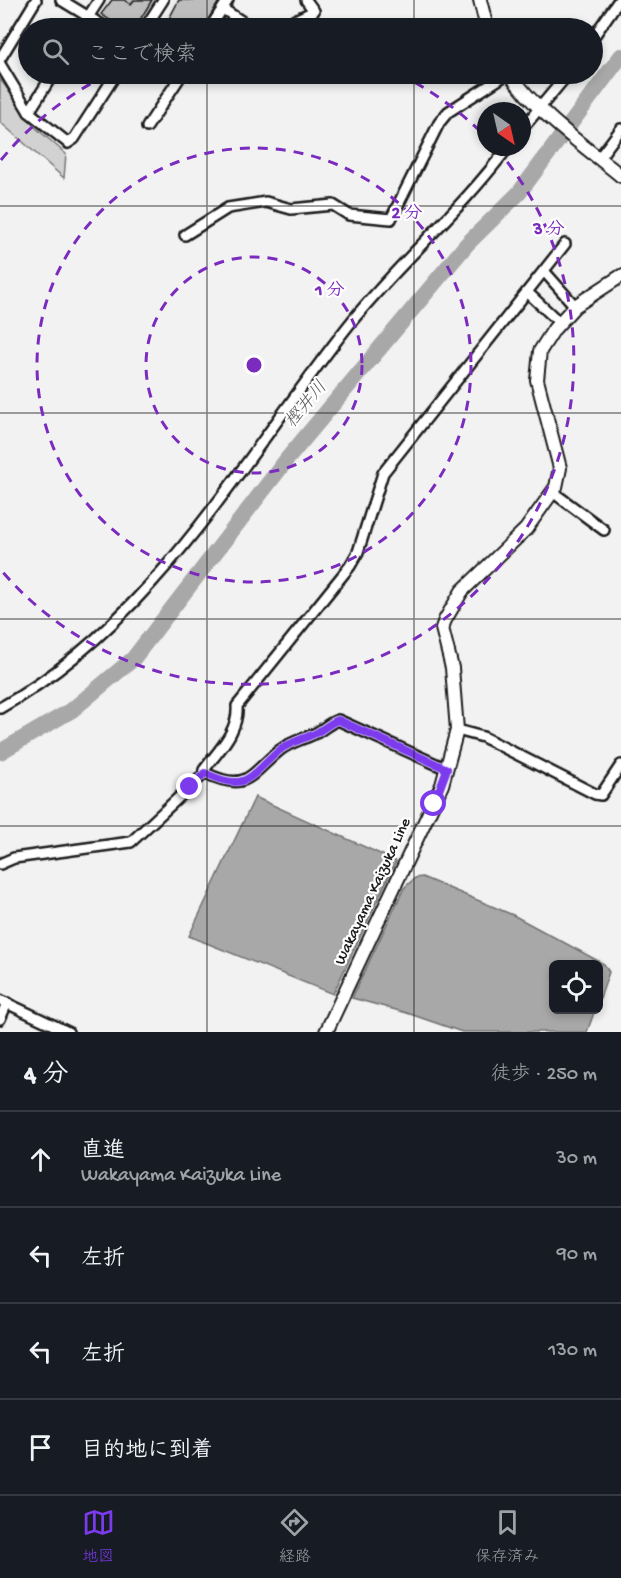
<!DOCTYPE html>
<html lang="ja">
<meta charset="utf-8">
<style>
body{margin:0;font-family:"Gochi Hand","Klee One",sans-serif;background:#20242c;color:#f1f3f6}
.controls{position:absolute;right:18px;bottom:18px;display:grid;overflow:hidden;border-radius:9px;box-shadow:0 3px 9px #0003}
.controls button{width:54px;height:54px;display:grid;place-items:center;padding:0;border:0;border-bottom:2px solid #363941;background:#171b24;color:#f1f3f6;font:30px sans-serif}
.compass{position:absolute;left:477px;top:102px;width:54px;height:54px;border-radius:50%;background:#171b24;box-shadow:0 3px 9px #0003;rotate:146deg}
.stop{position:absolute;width:18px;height:18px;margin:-14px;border:4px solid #7c3aed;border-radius:50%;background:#fff}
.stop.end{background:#7c3aed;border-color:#fff;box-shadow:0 2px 6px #0008}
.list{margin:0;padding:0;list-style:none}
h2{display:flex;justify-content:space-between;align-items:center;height:78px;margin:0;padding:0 24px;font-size:26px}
h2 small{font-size:20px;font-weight:400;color:#9ea1a6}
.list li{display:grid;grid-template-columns:39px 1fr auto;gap:18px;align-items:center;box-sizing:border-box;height:96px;padding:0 24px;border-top:2px solid #363941}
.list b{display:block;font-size:22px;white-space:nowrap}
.list p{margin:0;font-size:20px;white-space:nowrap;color:#9ea1a6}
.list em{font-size:20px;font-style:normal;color:#9ea1a6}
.icon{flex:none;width:33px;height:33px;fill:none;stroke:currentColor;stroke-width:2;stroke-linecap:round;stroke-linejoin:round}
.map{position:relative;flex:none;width:621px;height:1032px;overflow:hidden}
.search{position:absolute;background:#171b24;box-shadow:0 3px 9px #0003;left:18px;right:18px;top:18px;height:66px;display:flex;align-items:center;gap:15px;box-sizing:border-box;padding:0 21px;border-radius:33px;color:#9ea1a6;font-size:22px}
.sheet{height:462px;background:#171b24}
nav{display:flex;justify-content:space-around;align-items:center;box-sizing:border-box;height:84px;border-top:2px solid #363941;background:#171b24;font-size:16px;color:#9ea1a6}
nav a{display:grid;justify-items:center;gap:3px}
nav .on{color:#7c3aed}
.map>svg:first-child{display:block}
</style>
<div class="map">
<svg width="621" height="1032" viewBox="0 0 621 1032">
<defs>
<filter id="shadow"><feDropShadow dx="4" dy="-4" stdDeviation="3" flood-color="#0004"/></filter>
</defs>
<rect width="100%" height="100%" fill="#f2f2f2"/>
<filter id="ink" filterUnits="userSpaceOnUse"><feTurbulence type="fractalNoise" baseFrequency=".0167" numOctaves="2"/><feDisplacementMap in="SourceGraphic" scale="12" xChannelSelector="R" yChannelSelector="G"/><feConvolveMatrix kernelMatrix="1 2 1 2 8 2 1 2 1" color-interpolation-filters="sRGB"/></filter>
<g filter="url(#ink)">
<path fill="#d2d2d2" stroke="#777" stroke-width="1.5" d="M 0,79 L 36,128 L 66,154 L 64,178 L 0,122 Z"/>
<g fill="#a8a8a8" stroke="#707070" stroke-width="1.5">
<path d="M 255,797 L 396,861 L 333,994 L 189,936 Z"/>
<path d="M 422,877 L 513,915 L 604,964 L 609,972 L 599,1001 L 598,964 L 554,964 L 554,1010 L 595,1010 L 587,1032 L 462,1032 L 407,1013 L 352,998 L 404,888 L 415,878 Z"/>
</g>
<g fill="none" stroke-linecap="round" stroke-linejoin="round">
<path stroke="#a8a8a8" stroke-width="16" d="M 0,752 L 72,710 L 133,659 L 288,458 L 467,244 L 519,193 L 621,56"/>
</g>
<g fill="#bdbdbd" stroke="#1c1c1c" stroke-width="1.5" filter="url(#shadow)">
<path d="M 112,0 L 124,0 L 131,5 L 134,0 L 152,0 L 135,28 L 122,28 L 101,14 Z"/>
<path d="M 179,0 L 220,0 L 203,28 L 164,28 Z"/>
</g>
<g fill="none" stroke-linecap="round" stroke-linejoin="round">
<defs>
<g id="minor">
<path d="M 61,0 L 107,28"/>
<path d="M 223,9 L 252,28"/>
<path d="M 81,28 L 99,0"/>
<path d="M 145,28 L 163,0"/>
<path d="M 210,28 L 228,0"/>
<path d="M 278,28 L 314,11 L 306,0"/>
<path d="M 592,39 L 619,0"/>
<path d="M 0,59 L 36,0"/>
<path d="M 0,64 L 29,112 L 68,143 L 74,139 L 116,74"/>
<path d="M 29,112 L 53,74"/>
<path d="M 147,127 L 182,74"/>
<path d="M 522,129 L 568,74"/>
<path d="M 599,158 L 621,129"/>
<path d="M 185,235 L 228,208 L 266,202 L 291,209 L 333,205 L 349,215 L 391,219 L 439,123 L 448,112 L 507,74"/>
<path d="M 544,271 L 575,306"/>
<path d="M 527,292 L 559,322"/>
<path d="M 554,493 L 604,530"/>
<path d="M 0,708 C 152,624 243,459 348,326 C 398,263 461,211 508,147"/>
<path d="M 457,730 L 483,737 L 595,794 L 601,795 L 621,765"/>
<path d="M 205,773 L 204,770 C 218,751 239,731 237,706 L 350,566 L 358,552 L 383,473 L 565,244"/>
<path d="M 0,864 L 14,858 L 131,842 L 205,773 C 248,793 249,775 280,750 C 292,741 305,739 318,732 C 325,728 329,723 338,720 L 447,769"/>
<path d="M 0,1000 L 68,1032"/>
<path d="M 0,1019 L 7,1003"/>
</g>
<g id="major">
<path d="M 480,0 L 487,28"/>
<path d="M 510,74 C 538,114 583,145 621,176"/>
<path d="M 326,1032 L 442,785 L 457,730 L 452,668 L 442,628 L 445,620 L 462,591 L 526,529 L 556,487 L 560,468 L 537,380 L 540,351 L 554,329 L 575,306 L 621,276"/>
</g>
</defs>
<use href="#minor" stroke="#1c1c1c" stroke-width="14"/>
<use href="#major" stroke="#1c1c1c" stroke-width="16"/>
<use href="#minor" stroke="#fff" stroke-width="9"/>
<use href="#major" stroke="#fff" stroke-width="12"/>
</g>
</g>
<g fill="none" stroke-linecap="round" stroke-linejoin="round" filter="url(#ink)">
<path stroke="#7c3aed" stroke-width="8" d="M 190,787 L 205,773 C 248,794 250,775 280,750 C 292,741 305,739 318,732 C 325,728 330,723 338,720 L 447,769 L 434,804"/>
</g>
<path fill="none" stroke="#1c1c1c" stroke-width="1.5" stroke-opacity="0.55" d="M 207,0 L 207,28M 414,0 L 414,28M 207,74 L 207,1032M 414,74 L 414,1032M 0,206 L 621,206M 0,413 L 621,413M 0,619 L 621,619M 0,826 L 621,826"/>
<g fill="none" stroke="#7b2cbf" stroke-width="3" stroke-dasharray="10 8">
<circle cx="254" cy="365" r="108"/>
<circle cx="254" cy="365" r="217"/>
<path d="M1 160A325 325 0 0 1 109 74M399 74A325 325 0 0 1 486 137M496 148A325 325 0 1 1 1 570"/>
</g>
<g text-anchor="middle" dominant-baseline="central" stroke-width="4.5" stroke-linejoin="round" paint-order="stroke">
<g font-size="16" fill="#1c1c1c" stroke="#fff">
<text transform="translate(374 892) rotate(-65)">Wakayama Kaizuka Line</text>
</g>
<g font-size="18" font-style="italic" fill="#5b5b5b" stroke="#fff">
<text transform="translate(307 405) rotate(-50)">樫井川</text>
</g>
</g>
<circle cx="254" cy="365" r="9" fill="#7b2cbf" stroke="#fff" stroke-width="3"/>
<g font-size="18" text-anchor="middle" font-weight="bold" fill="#7b2cbf" stroke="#fff" stroke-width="4.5" stroke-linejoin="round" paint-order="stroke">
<text x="407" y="218">2 分</text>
<text x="549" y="234">3 分</text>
<text x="330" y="295">1 分</text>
</g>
</svg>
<div class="controls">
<button><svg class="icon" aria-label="locate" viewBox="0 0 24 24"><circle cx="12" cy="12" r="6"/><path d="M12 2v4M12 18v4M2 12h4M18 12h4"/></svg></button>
</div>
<svg class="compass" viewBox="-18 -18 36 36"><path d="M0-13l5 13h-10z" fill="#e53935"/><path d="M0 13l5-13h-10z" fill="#9ea1a6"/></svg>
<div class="stop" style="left:434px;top:804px"></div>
<div class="stop end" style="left:190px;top:787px"></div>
<div class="search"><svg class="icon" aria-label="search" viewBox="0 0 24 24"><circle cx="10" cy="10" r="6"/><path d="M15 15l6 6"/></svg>ここで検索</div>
</div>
<section class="sheet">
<h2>4 分<small>徒歩 · 250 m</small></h2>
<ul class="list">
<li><svg class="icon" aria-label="ahead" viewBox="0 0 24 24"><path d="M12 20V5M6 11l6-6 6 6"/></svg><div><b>直進</b><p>Wakayama Kaizuka Line</p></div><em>30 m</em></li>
<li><svg class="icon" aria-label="left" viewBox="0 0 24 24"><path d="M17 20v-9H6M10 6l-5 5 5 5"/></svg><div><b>左折</b></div><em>90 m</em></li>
<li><svg class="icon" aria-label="left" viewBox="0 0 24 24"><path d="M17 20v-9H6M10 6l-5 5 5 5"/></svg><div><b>左折</b></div><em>130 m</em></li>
<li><svg class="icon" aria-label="arrive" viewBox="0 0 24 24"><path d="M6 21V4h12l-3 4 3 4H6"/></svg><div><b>目的地に到着</b></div></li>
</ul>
</section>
<nav>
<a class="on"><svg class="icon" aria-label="map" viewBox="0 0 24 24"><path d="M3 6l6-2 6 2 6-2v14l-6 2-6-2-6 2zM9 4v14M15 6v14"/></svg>地図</a>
<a><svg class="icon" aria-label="directions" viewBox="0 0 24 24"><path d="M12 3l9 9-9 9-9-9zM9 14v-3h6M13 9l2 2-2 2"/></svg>経路</a>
<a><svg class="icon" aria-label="saved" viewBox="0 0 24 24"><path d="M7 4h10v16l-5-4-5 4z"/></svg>保存済み</a>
</nav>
